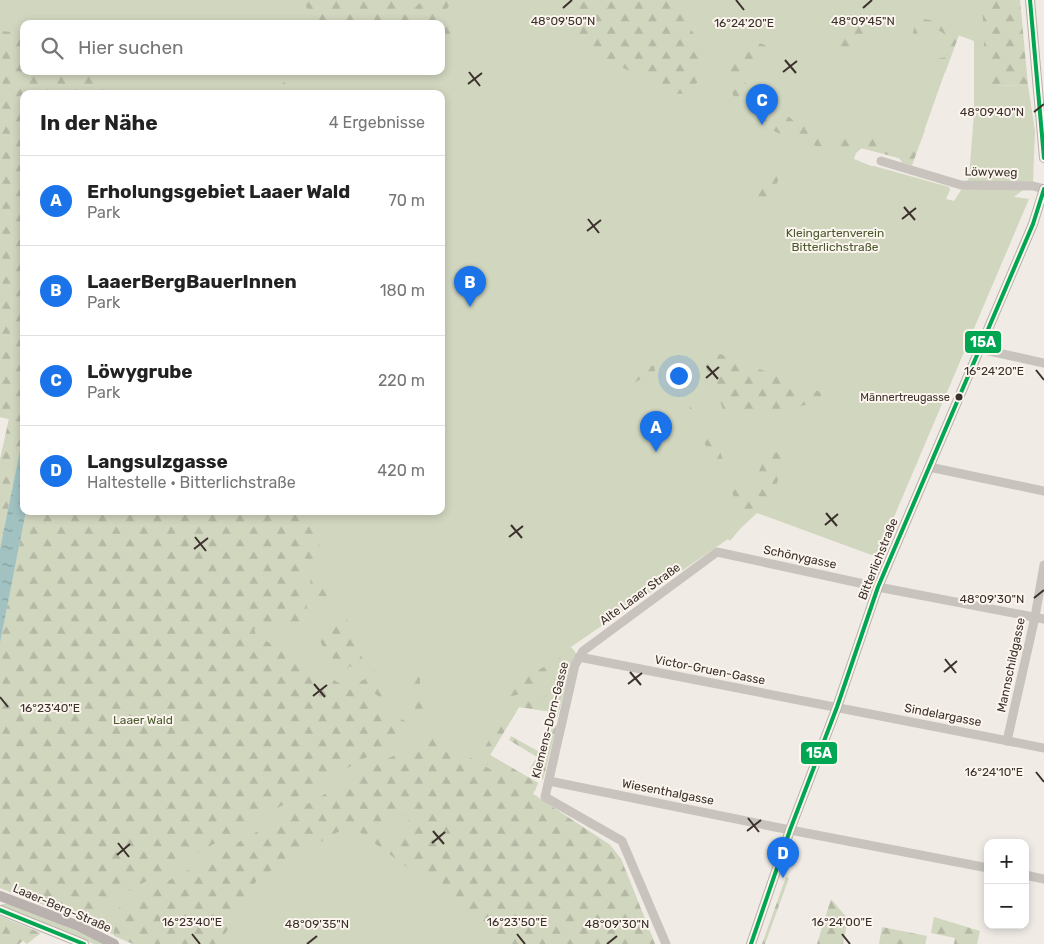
<!DOCTYPE html>
<html lang="de">
<meta charset="utf-8">
<style>
body{margin:0;font-family:Rubik,sans-serif;background:#f2f2f2;color:#222}
.controls{position:absolute;right:15px;bottom:15px;display:grid;overflow:hidden;border-radius:10px;box-shadow:0 2px 8px #0003}
.controls button{width:45px;height:45px;display:grid;place-items:center;padding:0;border:0;border-bottom:1px solid #e0e0e0;background:#fff;color:#222;font:25px sans-serif}
.you{position:absolute;left:678px;top:375px;width:18px;height:18px;margin:-12px;border:4px solid #fff;border-radius:50%;background:#1a73e8;box-shadow:0 0 0 8px #1a73e833}
.badge{display:grid;place-items:center;width:32px;height:32px;border-radius:50%;background:#1a73e8;color:#fff;font-size:16px;font-weight:700}
.pin{position:absolute;translate:-50% -41px;filter:drop-shadow(0 1px 2px #0008)}
.pin::after{content:'';position:absolute;top:26px;width:18px;height:15px;background:inherit;clip-path:polygon(0 0,100% 0,50% 100%)}
.list{margin:0;padding:0;list-style:none}
h2{display:flex;justify-content:space-between;align-items:center;height:65px;margin:0;padding:0 20px;font-size:21px}
h2 small{font-size:16px;font-weight:400;color:#767676}
.list li{display:grid;grid-template-columns:32px 1fr auto;gap:15px;align-items:center;box-sizing:border-box;height:90px;padding:0 20px;border-top:1px solid #e0e0e0}
.list b{display:block;font-size:19px;white-space:nowrap}
.list p{margin:0;font-size:16px;white-space:nowrap;color:#767676}
.list em{font-size:16px;font-style:normal;color:#767676}
.icon{flex:none;width:28px;height:28px;fill:none;stroke:currentColor;stroke-width:2;stroke-linecap:round;stroke-linejoin:round}
.map{position:relative;flex:none;width:1044px;height:944px;overflow:hidden}
.search{position:absolute;background:#fff;box-shadow:0 2px 8px #0003;left:20px;top:20px;width:425px;height:55px;display:flex;align-items:center;gap:12px;box-sizing:border-box;padding:0 18px;border-radius:10px;color:#767676;font-size:19px}
.panel{position:absolute;background:#fff;box-shadow:0 2px 8px #0003;left:20px;top:90px;width:425px;height:425px;border-radius:10px}
.map>svg:first-child{display:block}
</style>
<div class="map">
<svg width="1044" height="944" viewBox="0 0 1044 944">
<defs>
<pattern id="forest-firs" width="22" height="20" patternUnits="userSpaceOnUse" patternTransform="scale(1.25)"><rect width="22" height="20" fill="#d1d6bf"/><path d="M5 1l3.5 6h-7zM16 11l3.5 6h-7z" fill="#b4b8a4"/></pattern>
<pattern id="water-ripples" width="26" height="14" patternUnits="userSpaceOnUse" patternTransform="scale(1.25)"><rect width="26" height="14" fill="#a1c2c1"/><path d="M2 4q2-2 4 0t4 0M15 11q2-2 4 0t4 0" fill="none" stroke="#849e9d"/></pattern>
</defs>
<rect width="100%" height="100%" fill="#f0ebe5"/>
<g fill="#d1d6bf" fill-rule="evenodd">
<path d="M 0,0 L 1020,0 L 992,86 L 1028,85 L 1035,131 L 1033,182 L 1014,197 L 1029,199 L 877,557 L 757,513 L 740,529 L 730,541 L 728,539 L 571,647 L 576,653 L 571,667 L 557,718 L 552,716 L 553,712 L 519,707 L 490,755 L 538,783 L 533,794 L 610,845 L 621,859 L 655,944 L 133,944 L 78,918 L 0,888 L 0,643 L 26,511 L 441,511 L 441,94 L 24,94 L 24,431 L 0,549 L 0,460 L 9,419 L 0,417 ZM 24,24 L 441,24 L 441,71 L 24,71 ZM 958,35 L 974,41 L 974,113 L 969,178 L 954,201 L 946,199 L 950,190 L 949,187 L 874,166 L 871,166 L 854,159 L 856,153 L 862,148 L 899,158 L 903,163 L 912,165 Z"/>
<path d="M 2,904 L 8,904 L 63,925 L 104,944 L 94,944 L 1,906 Z"/>
</g>
<g fill="url(#forest-firs)" fill-rule="evenodd">
<path d="M 301,0 L 398,0 L 410,12 L 423,0 L 453,0 L 446,10 L 457,30 L 441,38 L 441,24 L 319,24 Z"/>
<path d="M 585,0 L 683,0 L 686,22 L 702,46 L 705,64 L 700,79 L 688,93 L 677,94 L 645,77 L 589,54 L 575,25 L 574,12 Z"/>
<path d="M 982,0 L 1020,0 L 1028,85 L 992,86 L 988,81 L 984,45 Z"/>
<path d="M 916,18 L 944,22 L 959,35 L 945,73 L 934,66 L 932,60 L 946,57 L 953,40 L 940,31 L 923,28 L 912,38 Z"/>
<path d="M 847,25 L 860,27 L 864,33 L 855,56 L 850,60 L 836,55 L 833,50 L 841,27 Z"/>
<path d="M 0,31 L 24,33 L 24,71 L 110,71 L 109,94 L 24,94 L 24,431 L 0,549 L 0,460 L 9,419 L 0,417 Z"/>
<path d="M 759,43 L 765,45 L 767,50 L 760,62 L 756,63 L 748,62 L 742,66 L 739,73 C 743,84 748,85 759,87 L 765,99 L 759,113 L 754,110 L 745,101 L 740,104 L 733,95 L 727,78 L 730,69 L 741,51 Z"/>
<path d="M 299,71 L 314,71 L 278,93 L 275,89 Z"/>
<path d="M 774,92 L 779,93 L 781,97 L 775,108 C 781,116 788,113 795,123 L 808,126 L 827,136 L 840,139 L 858,134 L 911,152 L 920,132 L 925,130 L 912,165 L 903,163 L 899,158 L 861,148 L 856,152 C 836,151 772,140 763,120 Z"/>
<path d="M 778,163 L 781,171 L 771,201 L 754,204 C 757,189 763,169 778,163 Z"/>
<path d="M 712,351 L 823,393 L 815,405 L 805,405 L 776,412 L 764,410 L 739,416 L 723,409 L 705,365 Z"/>
<path d="M 654,365 L 655,371 L 620,391 L 617,384 Z"/>
<path d="M 678,395 C 692,406 709,429 717,445 C 723,456 725,470 732,481 C 740,492 755,488 755,510 L 744,515 L 740,512 L 727,480 L 694,426 L 677,402 Z"/>
<path d="M 782,450 L 788,453 L 771,499 L 765,505 L 755,491 L 755,480 L 762,464 L 769,455 Z"/>
<path d="M 26,511 L 313,511 L 322,559 L 315,564 L 300,556 L 306,594 L 308,623 L 254,629 L 256,635 L 417,728 C 305,793 193,857 78,918 L 0,888 L 0,643 Z"/>
<path d="M 310,572 L 323,579 L 337,602 L 329,603 L 324,596 L 311,596 Z"/>
<path d="M 343,614 L 353,629 L 364,664 L 359,670 L 350,666 L 345,670 L 324,650 L 316,630 Z"/>
<path d="M 565,655 L 560,670 L 545,687 L 498,700 L 495,691 L 526,677 Z"/>
<path d="M 412,668 L 420,677 L 420,687 L 408,691 L 403,680 Z"/>
<path d="M 370,669 L 378,673 L 378,687 L 389,693 L 390,699 L 380,697 L 357,683 L 365,679 Z"/>
<path d="M 564,692 L 557,718 L 552,716 L 553,712 L 519,707 L 490,755 L 538,783 L 535,791 L 478,759 L 511,703 Z"/>
<path d="M 412,697 L 430,697 L 436,709 L 416,711 Z"/>
<path d="M 557,725 L 543,780 L 530,768 L 537,757 L 509,740 L 511,736 L 543,754 L 552,727 Z"/>
<path d="M 433,736 L 533,794 L 610,845 L 621,859 L 655,944 L 511,944 L 350,825 L 258,878 L 219,944 L 133,944 L 114,936 L 114,922 L 119,908 L 302,807 L 381,762 ZM 398,808 L 409,818 L 407,826 L 392,843 L 376,830 L 379,823 Z"/>
<path d="M 786,877 L 789,878 L 765,944 L 762,944 Z"/>
<path d="M 831,899 L 848,919 L 843,944 L 817,944 Z"/>
<path d="M 0,916 L 41,933 L 27,944 L 23,941 L 19,944 L 0,944 Z"/>
<path d="M 934,917 L 980,931 L 977,944 L 954,944 L 955,938 L 931,933 Z"/>
<path d="M 882,927 L 927,936 L 925,944 L 879,944 Z"/>
</g>
<path fill="url(#water-ripples)" d="M 24,431 L 24,511 L 26,511 L 0,643 L 0,549 Z"/>
<g fill="none" stroke-linecap="round" stroke-linejoin="round">
<g stroke="#c9c3be" stroke-width="9">
<path d="M 881,161 L 961,185 L 1033,186 L 1044,189"/>
<path d="M 980,349 L 1044,363"/>
<path d="M 929,467 L 1044,491"/>
<path d="M 579,657 L 1044,748"/>
<path d="M 1007,741 L 1035,617 L 1044,565"/>
<path d="M 549,781 L 790,830 L 988,868"/>
<path d="M 1025,875 L 1044,879"/>
<path d="M 666,944 L 622,841 L 545,797 L 575,665 L 583,651 L 717,552 L 878,587 L 1044,619"/>
</g>
<g stroke="#b8b1ad" stroke-width="10">
<path d="M 1030,0 L 1044,158"/>
<path d="M 0,896 L 76,925 L 114,944"/>
<path d="M 0,910 L 84,944"/>
<path d="M 751,944 L 790,830 L 837,707 L 878,587 L 1033,224 L 1044,189"/>
</g>
<defs>
<g id="bus-1">
<path d="M 1030,0 L 1044,158"/>
<path d="M 0,910 L 84,944"/>
<path d="M 751,944 L 790,830 L 837,707 L 878,587 L 1033,224 L 1044,189"/>
</g>
</defs>
<use href="#bus-1" stroke="#fbf5ee" stroke-width="8"/>
<use href="#bus-1" stroke="#00a651" stroke-width="4"/>
</g>
<path fill="none" stroke="#3b302b" stroke-width="2" d="M 736,0 L 744,10M 563,8 L 572,0M 863,8 L 872,0M 785,60 L 796,73M 469,72 L 480,86M 783,72 L 797,61M 468,84 L 482,73M 1034,112 L 1044,104M 904,207 L 915,220M 588,219 L 599,233M 902,219 L 916,208M 587,231 L 601,220M 707,366 L 718,379M 1036,370 L 1044,380M 706,378 L 719,367M 826,513 L 837,526M 511,525 L 522,538M 825,525 L 838,514M 195,537 L 206,551M 509,537 L 523,526M 194,549 L 208,538M 1034,598 L 1044,590M 945,659 L 956,673M 630,672 L 641,685M 944,672 L 957,661M 314,684 L 325,697M 628,684 L 642,673M 313,696 L 327,685M 0,697 L 8,707M 1036,772 L 1044,782M 748,818 L 759,832M 433,831 L 444,844M 747,831 L 761,820M 118,843 L 129,857M 432,843 L 445,832M 117,855 L 130,844M 192,934 L 200,944M 517,934 L 525,944M 842,934 L 850,944M 307,944 L 317,936M 607,944 L 617,936"/>
<circle fill="#3b302b" stroke="#fbf5ee" stroke-width="2" cx="959" cy="397" r="4.5"/>
<g text-anchor="middle" dominant-baseline="central" stroke-width="4" stroke-linejoin="round" paint-order="stroke">
<g font-size="11" fill="#3b302b" stroke="#fbf5ee" text-anchor="end">
<text x="950" y="397">Männertreugasse</text>
</g>
<g font-size="12" fill="#3b302b" stroke="#fbf5ee">
<text transform="translate(991 172) rotate(1)">Löwyweg</text>
<text transform="translate(800 557) rotate(12)">Schönygasse</text>
<text transform="translate(878 559) rotate(-68)">Bitterlichstraße</text>
<text transform="translate(640 594) rotate(-36)">Alte Laaer Straße</text>
<text transform="translate(1011 665) rotate(-78)">Mannschildgasse</text>
<text transform="translate(710 670) rotate(11)">Victor-Gruen-Gasse</text>
<text transform="translate(943 715) rotate(11)">Sindelargasse</text>
<text transform="translate(550 720) rotate(-76)">Klemens-Dorn-Gasse</text>
<text transform="translate(668 792) rotate(11)">Wiesenthalgasse</text>
<text transform="translate(62 908) rotate(23)">Laaer-Berg-Straße</text>
</g>
<g font-size="12" fill="#4a5a2e" stroke="#fbf5ee">
<text x="835" y="233">Kleingartenverein<tspan x="835" dy="14">Bitterlichstraße</tspan></text>
<text x="143" y="720">Laaer Wald</text>
</g>
</g>
<g font-size="12" text-anchor="middle" fill="#3b302b" stroke="#fbf5ee" stroke-width="4" stroke-linejoin="round" paint-order="stroke">
<text x="563" y="25">48°09'50"N</text>
<text x="863" y="25">48°09'45"N</text>
<text x="744" y="27">16°24'20"E</text>
<text x="992" y="116">48°09'40"N</text>
<text x="994" y="375">16°24'20"E</text>
<text x="992" y="603">48°09'30"N</text>
<text x="50" y="712">16°23'40"E</text>
<text x="994" y="776">16°24'10"E</text>
<text x="192" y="926">16°23'40"E</text>
<text x="517" y="926">16°23'50"E</text>
<text x="842" y="926">16°24'00"E</text>
<text x="317" y="928">48°09'35"N</text>
<text x="617" y="928">48°09'30"N</text>
</g>
<g stroke="#fbf5ee" stroke-width="2">
<rect x="964" y="330" width="38" height="24" rx="5" fill="#00a651"/>
<rect x="800" y="741" width="38" height="24" rx="5" fill="#00a651"/>
</g>
<g font-size="14" text-anchor="middle" font-weight="bold" fill="#fff">
<text x="983" y="347">15A</text>
<text x="819" y="758">15A</text>
</g>
</svg>
<div class="controls">
<button>+</button>
<button>−</button>
</div>
<div class="you"></div>
<div class="pin badge" style="left:656px;top:452px">A</div>
<div class="pin badge" style="left:470px;top:307px">B</div>
<div class="pin badge" style="left:762px;top:125px">C</div>
<div class="pin badge" style="left:783px;top:878px">D</div>
<div class="search"><svg class="icon" aria-label="search" viewBox="0 0 24 24"><circle cx="10" cy="10" r="6"/><path d="M15 15l6 6"/></svg>Hier suchen</div>
<section class="panel">
<h2>In der Nähe<small>4 Ergebnisse</small></h2>
<ul class="list">
<li><span class="badge">A</span><div><b>Erholungsgebiet Laaer Wald</b><p>Park</p></div><em>70 m</em></li>
<li><span class="badge">B</span><div><b>LaaerBergBauerInnen</b><p>Park</p></div><em>180 m</em></li>
<li><span class="badge">C</span><div><b>Löwygrube</b><p>Park</p></div><em>220 m</em></li>
<li><span class="badge">D</span><div><b>Langsulzgasse</b><p>Haltestelle · Bitterlichstraße</p></div><em>420 m</em></li>
</ul>
</section>
</div>
